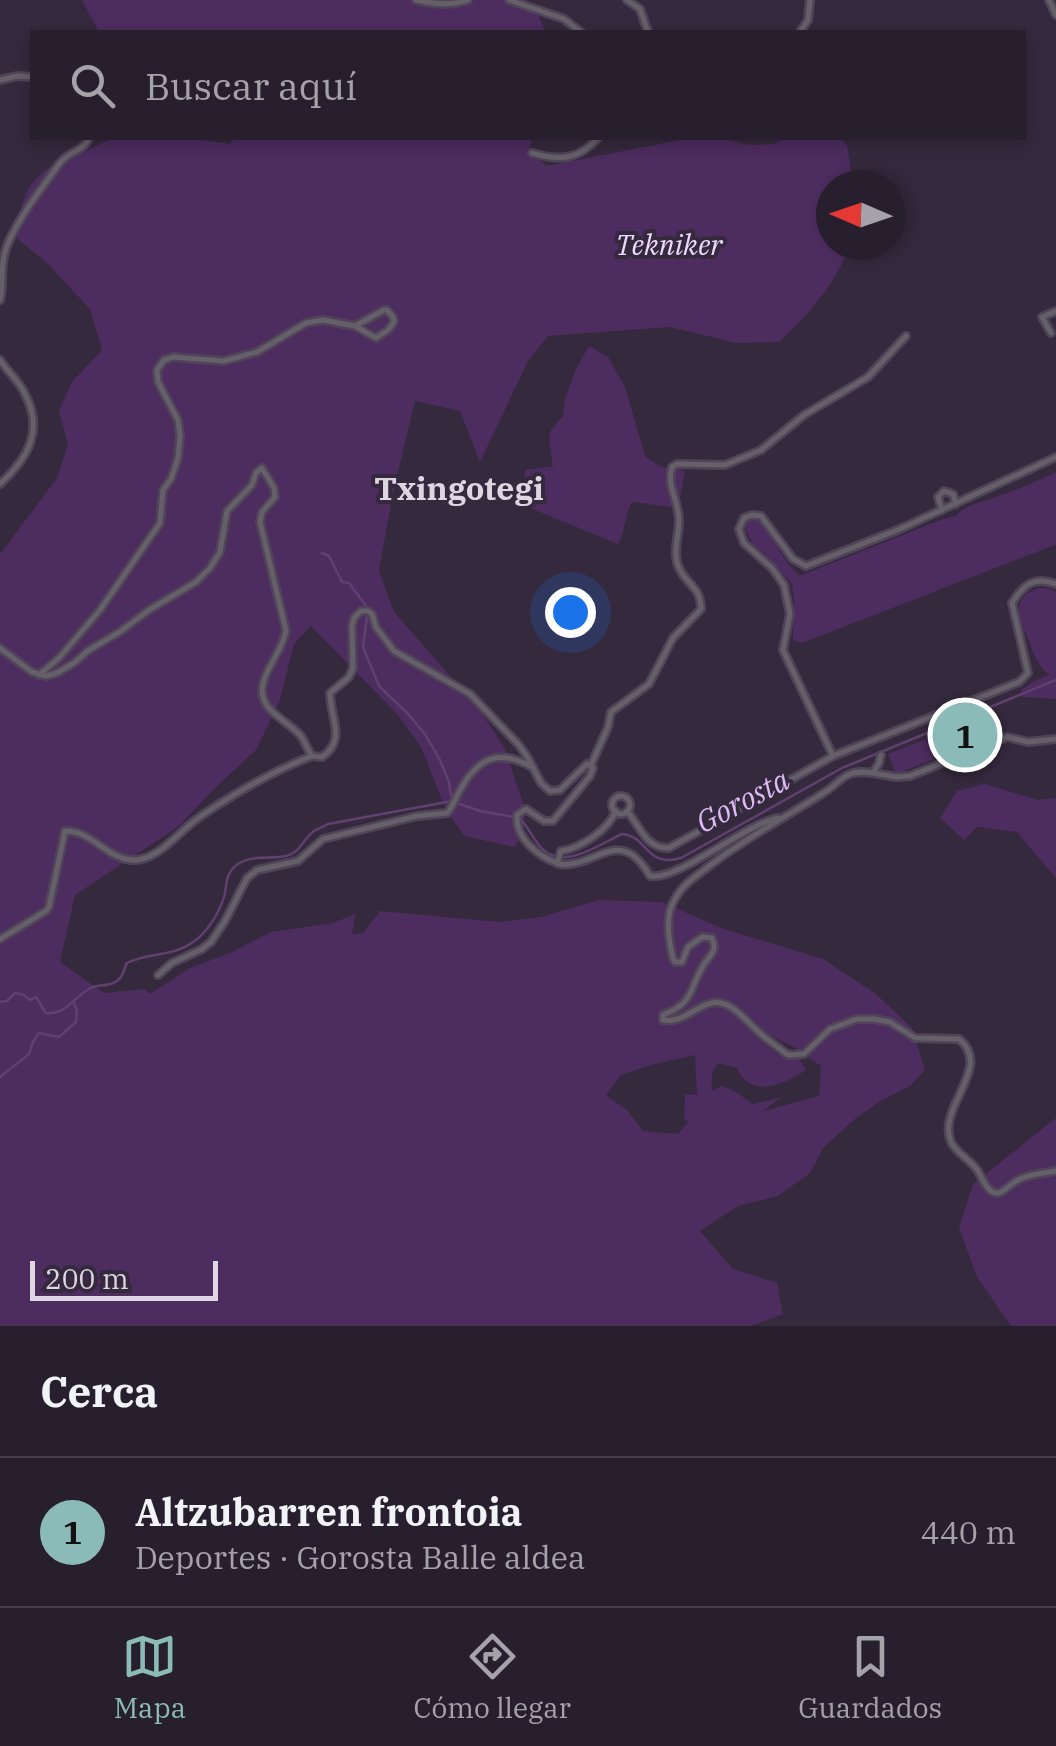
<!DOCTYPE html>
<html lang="es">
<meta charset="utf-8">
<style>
body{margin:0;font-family:"IBM Plex Serif",serif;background:#302736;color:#f1f3f6}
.compass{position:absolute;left:816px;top:170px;width:90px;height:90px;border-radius:50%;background:#281f2e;box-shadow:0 5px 15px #0003;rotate:272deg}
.scale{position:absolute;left:30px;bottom:25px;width:188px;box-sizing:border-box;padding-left:10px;border:5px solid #ded6e3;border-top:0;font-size:28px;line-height:35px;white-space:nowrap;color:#ded6e3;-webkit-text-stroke:8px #35293d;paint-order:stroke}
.you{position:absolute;left:570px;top:612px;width:35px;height:35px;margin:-25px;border:8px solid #fff;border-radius:50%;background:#1a73e8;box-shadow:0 0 0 15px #1a73e833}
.badge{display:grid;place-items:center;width:65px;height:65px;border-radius:50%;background:#8bbbb9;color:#111;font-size:32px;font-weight:700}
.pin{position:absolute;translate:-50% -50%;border:5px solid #fff;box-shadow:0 2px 10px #0006}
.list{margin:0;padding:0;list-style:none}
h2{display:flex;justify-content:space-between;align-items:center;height:130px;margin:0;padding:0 40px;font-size:42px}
h2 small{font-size:32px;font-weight:400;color:#a5a2aa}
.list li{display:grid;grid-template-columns:65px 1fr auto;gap:30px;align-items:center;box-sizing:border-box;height:150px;padding:0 40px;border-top:2px solid #443d4a}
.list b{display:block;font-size:38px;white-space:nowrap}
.list p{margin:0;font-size:32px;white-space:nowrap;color:#a5a2aa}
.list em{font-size:32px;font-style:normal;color:#a5a2aa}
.icon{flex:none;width:55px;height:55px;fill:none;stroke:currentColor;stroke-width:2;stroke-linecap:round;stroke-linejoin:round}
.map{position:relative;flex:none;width:1056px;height:1326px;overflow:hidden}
.search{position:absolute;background:#281f2e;box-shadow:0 5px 15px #0003;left:30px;right:30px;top:30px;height:110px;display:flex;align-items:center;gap:25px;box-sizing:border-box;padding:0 35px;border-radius:0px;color:#a5a2aa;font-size:38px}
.sheet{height:280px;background:#281f2e}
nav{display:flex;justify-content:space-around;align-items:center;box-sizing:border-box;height:140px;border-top:2px solid #443d4a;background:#281f2e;font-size:28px;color:#a5a2aa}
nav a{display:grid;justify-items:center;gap:5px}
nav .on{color:#8bbbb9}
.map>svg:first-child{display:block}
</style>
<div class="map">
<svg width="1056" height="1326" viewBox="0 0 1056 1326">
<rect width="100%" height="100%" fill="#35293d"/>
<g fill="#4d2c5f" fill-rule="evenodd">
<path d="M 82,0 L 527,0 L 537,12 L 545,32 L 99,32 Z"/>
<path d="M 112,138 L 187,138 L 230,144 L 234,138 L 533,138 L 529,148 L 546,166 L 691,138 L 720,138 L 749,145 L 775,144 L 785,138 L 841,138 L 847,145 L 853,185 L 831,185 L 831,245 L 851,245 C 835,283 809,315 779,342 L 736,343 L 670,327 L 548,336 L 528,361 L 480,462 L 460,411 L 415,401 L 393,493 L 379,571 L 394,612 L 480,710 L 505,749 L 525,809 L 522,838 L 514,847 L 464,836 L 446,810 L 421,747 L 398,715 L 311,626 L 294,644 L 280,700 L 256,750 L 215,788 L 179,826 L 75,895 L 60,962 L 104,993 L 145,989 L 150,994 L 190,968 L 230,953 L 271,932 L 333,923 L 355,914 L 352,934 L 363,933 L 380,911 L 499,922 L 541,917 L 599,900 L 662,902 L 721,928 L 823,959 L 876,994 L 912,1028 L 925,1070 L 910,1086 L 879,1102 L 856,1118 L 824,1147 L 810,1173 L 778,1196 L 738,1206 L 700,1231 L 733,1269 L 777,1283 L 783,1314 L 751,1326 L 0,1326 L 0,554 L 57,478 L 68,445 L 59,411 L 71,383 L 102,350 L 90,309 L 46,262 L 14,236 C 18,221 21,201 29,188 C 47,159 85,154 112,138 ZM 765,1033 L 794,1047 L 821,1066 L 819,1096 L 763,1111 L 782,1097 L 753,1104 L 733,1090 L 722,1086 L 712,1091 C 711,1080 711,1071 719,1063 L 737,1068 C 750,1100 785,1084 806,1070 L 799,1058 C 784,1064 769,1047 758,1038 ZM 695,1055 L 697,1095 L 685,1094 L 684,1119 L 688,1122 L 678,1134 L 643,1131 L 628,1111 L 606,1095 L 621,1075 L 651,1065 Z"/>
<path d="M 589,346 L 608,357 L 625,387 L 645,456 L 659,466 L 685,471 L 678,508 L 633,502 C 624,513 626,531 618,544 L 523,505 L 525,470 L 553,466 L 549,440 L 551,430 L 563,416 L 565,399 L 576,369 Z"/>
<path d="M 1056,472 L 1056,546 L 1055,545 L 802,643 L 793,640 L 794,602 L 792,584 L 762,551 L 754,546 L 745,529 L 746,522 L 752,519 L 760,521 L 787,562 L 799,575 L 802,575 L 943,519 L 956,516 C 967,503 985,502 1001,495 C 1020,488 1039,481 1056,472 Z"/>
<path d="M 1038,588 L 1048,588 L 1056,592 L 1056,699 L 1022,697 L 1021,690 L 1034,681 L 1049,675 C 1038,666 1034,655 1029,641 C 1019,619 1009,599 1038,588 Z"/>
<path d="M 977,714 L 988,741 L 952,755 L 942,729 Z"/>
<path d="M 934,736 L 941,756 L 896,774 L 888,754 Z"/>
<path d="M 985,784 L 1038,800 L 1056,798 L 1056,878 L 1017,832 L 977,827 L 964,840 L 940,818 L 957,791 Z"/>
<path d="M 1056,1118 L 1056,1326 L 1011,1326 L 977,1277 L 959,1228 L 973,1184 Z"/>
</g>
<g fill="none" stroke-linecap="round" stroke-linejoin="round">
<g stroke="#614070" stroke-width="2.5">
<path d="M 322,553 L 329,556 L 342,582 L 349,583 L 366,606"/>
<path d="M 457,803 L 480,811 L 514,817"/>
<path d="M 521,820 C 530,829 535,844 546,852 C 568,868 602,843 622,834 C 649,836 644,868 681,858 L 842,768 L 1056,680"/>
<path d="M 0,1002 L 7,1001 L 15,993 L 24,995 L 30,1000 L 36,997 L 46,1013 C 66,1015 73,998 89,989 C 98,983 113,988 120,978 C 124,974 124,968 127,963 C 148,952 173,957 193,942 C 207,933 219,913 224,897 C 227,887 225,877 233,868 C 248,853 268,860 286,856 C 300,853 303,839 314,831 C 317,829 325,826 328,824 L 452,801 L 449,782 L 440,760 L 425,734 L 408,714 L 379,686 L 363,647 L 367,616"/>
<path d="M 0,1077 L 29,1054 L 33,1042 L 39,1033 L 59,1037 L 76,1022 L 77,1011 L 74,1003"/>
</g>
<defs>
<g id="minor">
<path d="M 416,0 C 434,4 451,6 468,0"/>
<path d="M 509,0 L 564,19 L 581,32"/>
<path d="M 627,0 L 640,9 L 648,32"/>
<path d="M 1049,0 L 1056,15"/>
<path d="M 800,32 L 808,20 L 810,0"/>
<path d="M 0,80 L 17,76 L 32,77"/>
<path d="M 532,153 C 560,161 578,160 598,138"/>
<path d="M 0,300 C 4,284 0,268 5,252 C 13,225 43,186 60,163 C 69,151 83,152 89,138"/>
<path d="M 1051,333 L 1042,317 L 1056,311"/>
<path d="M 0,360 C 7,371 18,380 24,392 C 45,430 28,458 0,484"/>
<path d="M 942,510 L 938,497 L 944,491 L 953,494 L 956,504"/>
<path d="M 0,648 L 32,672 L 46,676 L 57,673 L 74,663 L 89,650 L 121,631 L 149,610 L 196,582 L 210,568 L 220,552 L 227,511 L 252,485 L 256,473 L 262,468 L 274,488 L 275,497 L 262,512 L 260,522 L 286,631 C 282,651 267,666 263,684 C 257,710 286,719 300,735 C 305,741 307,749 312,756 L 322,757 C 347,740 330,718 330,693 L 349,677 L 353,668 L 352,626 L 354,618 L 361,611 L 368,611 L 372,614 L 376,627 L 394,651 L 470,694 L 519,745 L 528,758 L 541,783 L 550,791 L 560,790 L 587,764 L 593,768 L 590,776 L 553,821 L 544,821 L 526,809 L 517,815 C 515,838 538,856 557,863 L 561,851 C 581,848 608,830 616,811"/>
<path d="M 39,675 L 59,658 L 100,610 L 160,523 L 163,490 L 171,479 L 178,458 L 180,436 L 178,420 L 158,382 L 157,370 L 164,360 L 173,357 L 224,361 L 257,352 L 306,323 L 323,320 L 355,326 L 376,338 L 388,330 L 394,322 L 393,317 L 387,310 L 384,310 L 355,326"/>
<path d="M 881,755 L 879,763 L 873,773 C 865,772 857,771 850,774 C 841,777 834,787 825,792 C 786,817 745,838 708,867 C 696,876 682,885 675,899 C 664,916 669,940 673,959 L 675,962 L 682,962 L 688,947 L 702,937 L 712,938 C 718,952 710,954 703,966 C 688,991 695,1002 663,1015 L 663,1020 C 682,1023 691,1010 708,1004 C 730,996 747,1023 762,1035 C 770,1042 779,1048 788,1055 L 804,1054 L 830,1029 L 857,1019 L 874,1019 L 890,1022 L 915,1038 L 959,1039 C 994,1067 936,1108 951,1142 C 956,1153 971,1160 978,1171 C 982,1178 988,1194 998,1193 C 1005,1192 1011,1183 1018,1180 C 1028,1174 1044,1173 1056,1171"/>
<path d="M 833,756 L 783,650 L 790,614 L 784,585 L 772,568 L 744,543 L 739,529 L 744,518 L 752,515 L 761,516 L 793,559 L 806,566 L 900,529 L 1056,457"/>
<path d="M 591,765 L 608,727 L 611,712 L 649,684 L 673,638 L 701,609 C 701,587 687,585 679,568 C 672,553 679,536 679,521 C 679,501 666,486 672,467 L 677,464 L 725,465 L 761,450 L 804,415 L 868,377 L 906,336"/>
<path d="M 873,773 L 896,777 L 910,776 L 1007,737 L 1028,742 L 1056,739"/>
<circle cx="621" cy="805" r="9"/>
<path d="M 627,811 C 640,826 646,849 669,848 L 833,756 L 1019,682 L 1028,673 L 1012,603 C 1024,584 1034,576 1056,584"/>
<path d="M 558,864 C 597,869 619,823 650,876 C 678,881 743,825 778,818"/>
<path d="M 0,939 L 46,911 L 49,907 L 65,831 C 92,830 109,862 136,860 C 161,858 181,829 201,816 C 235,793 273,771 312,756"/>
<path d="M 158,975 L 172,963 L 202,949 L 211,942 L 225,921 L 247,878 L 257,870 L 298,861 L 323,839 L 417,816 L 447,813 C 453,806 455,799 459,792 C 477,758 498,748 532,767"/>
</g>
</defs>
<use href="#minor" stroke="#504558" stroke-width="10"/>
<use href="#minor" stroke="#655f69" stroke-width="5"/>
</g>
<g text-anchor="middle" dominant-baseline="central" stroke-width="8" stroke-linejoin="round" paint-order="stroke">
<g font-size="28" font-style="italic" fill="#efd8ff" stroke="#35293d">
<text x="669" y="244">Tekniker</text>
</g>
<g font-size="30" font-style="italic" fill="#ddbaf3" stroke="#35293d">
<text transform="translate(742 800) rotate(-28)">Gorosta</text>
</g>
<g font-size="32" font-weight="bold" fill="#ded6e3" stroke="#35293d">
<text x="459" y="488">Txingotegi</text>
</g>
</g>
</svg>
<svg class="compass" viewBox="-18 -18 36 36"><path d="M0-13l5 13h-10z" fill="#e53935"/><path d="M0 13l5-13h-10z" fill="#a5a2aa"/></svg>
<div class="scale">200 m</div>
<div class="you"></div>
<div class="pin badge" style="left:965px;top:735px">1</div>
<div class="search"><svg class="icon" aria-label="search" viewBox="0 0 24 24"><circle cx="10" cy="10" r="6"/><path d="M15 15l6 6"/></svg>Buscar aquí</div>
</div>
<section class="sheet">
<h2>Cerca<small></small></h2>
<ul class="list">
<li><span class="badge">1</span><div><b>Altzubarren frontoia</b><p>Deportes · Gorosta Balle aldea</p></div><em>440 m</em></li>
</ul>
</section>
<nav>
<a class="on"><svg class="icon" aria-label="map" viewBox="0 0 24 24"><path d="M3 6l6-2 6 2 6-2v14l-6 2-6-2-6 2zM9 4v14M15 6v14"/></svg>Mapa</a>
<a><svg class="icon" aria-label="directions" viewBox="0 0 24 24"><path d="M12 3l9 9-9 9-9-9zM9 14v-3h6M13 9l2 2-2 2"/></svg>Cómo llegar</a>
<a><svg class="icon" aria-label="saved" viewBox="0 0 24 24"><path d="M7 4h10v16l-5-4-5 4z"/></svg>Guardados</a>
</nav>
